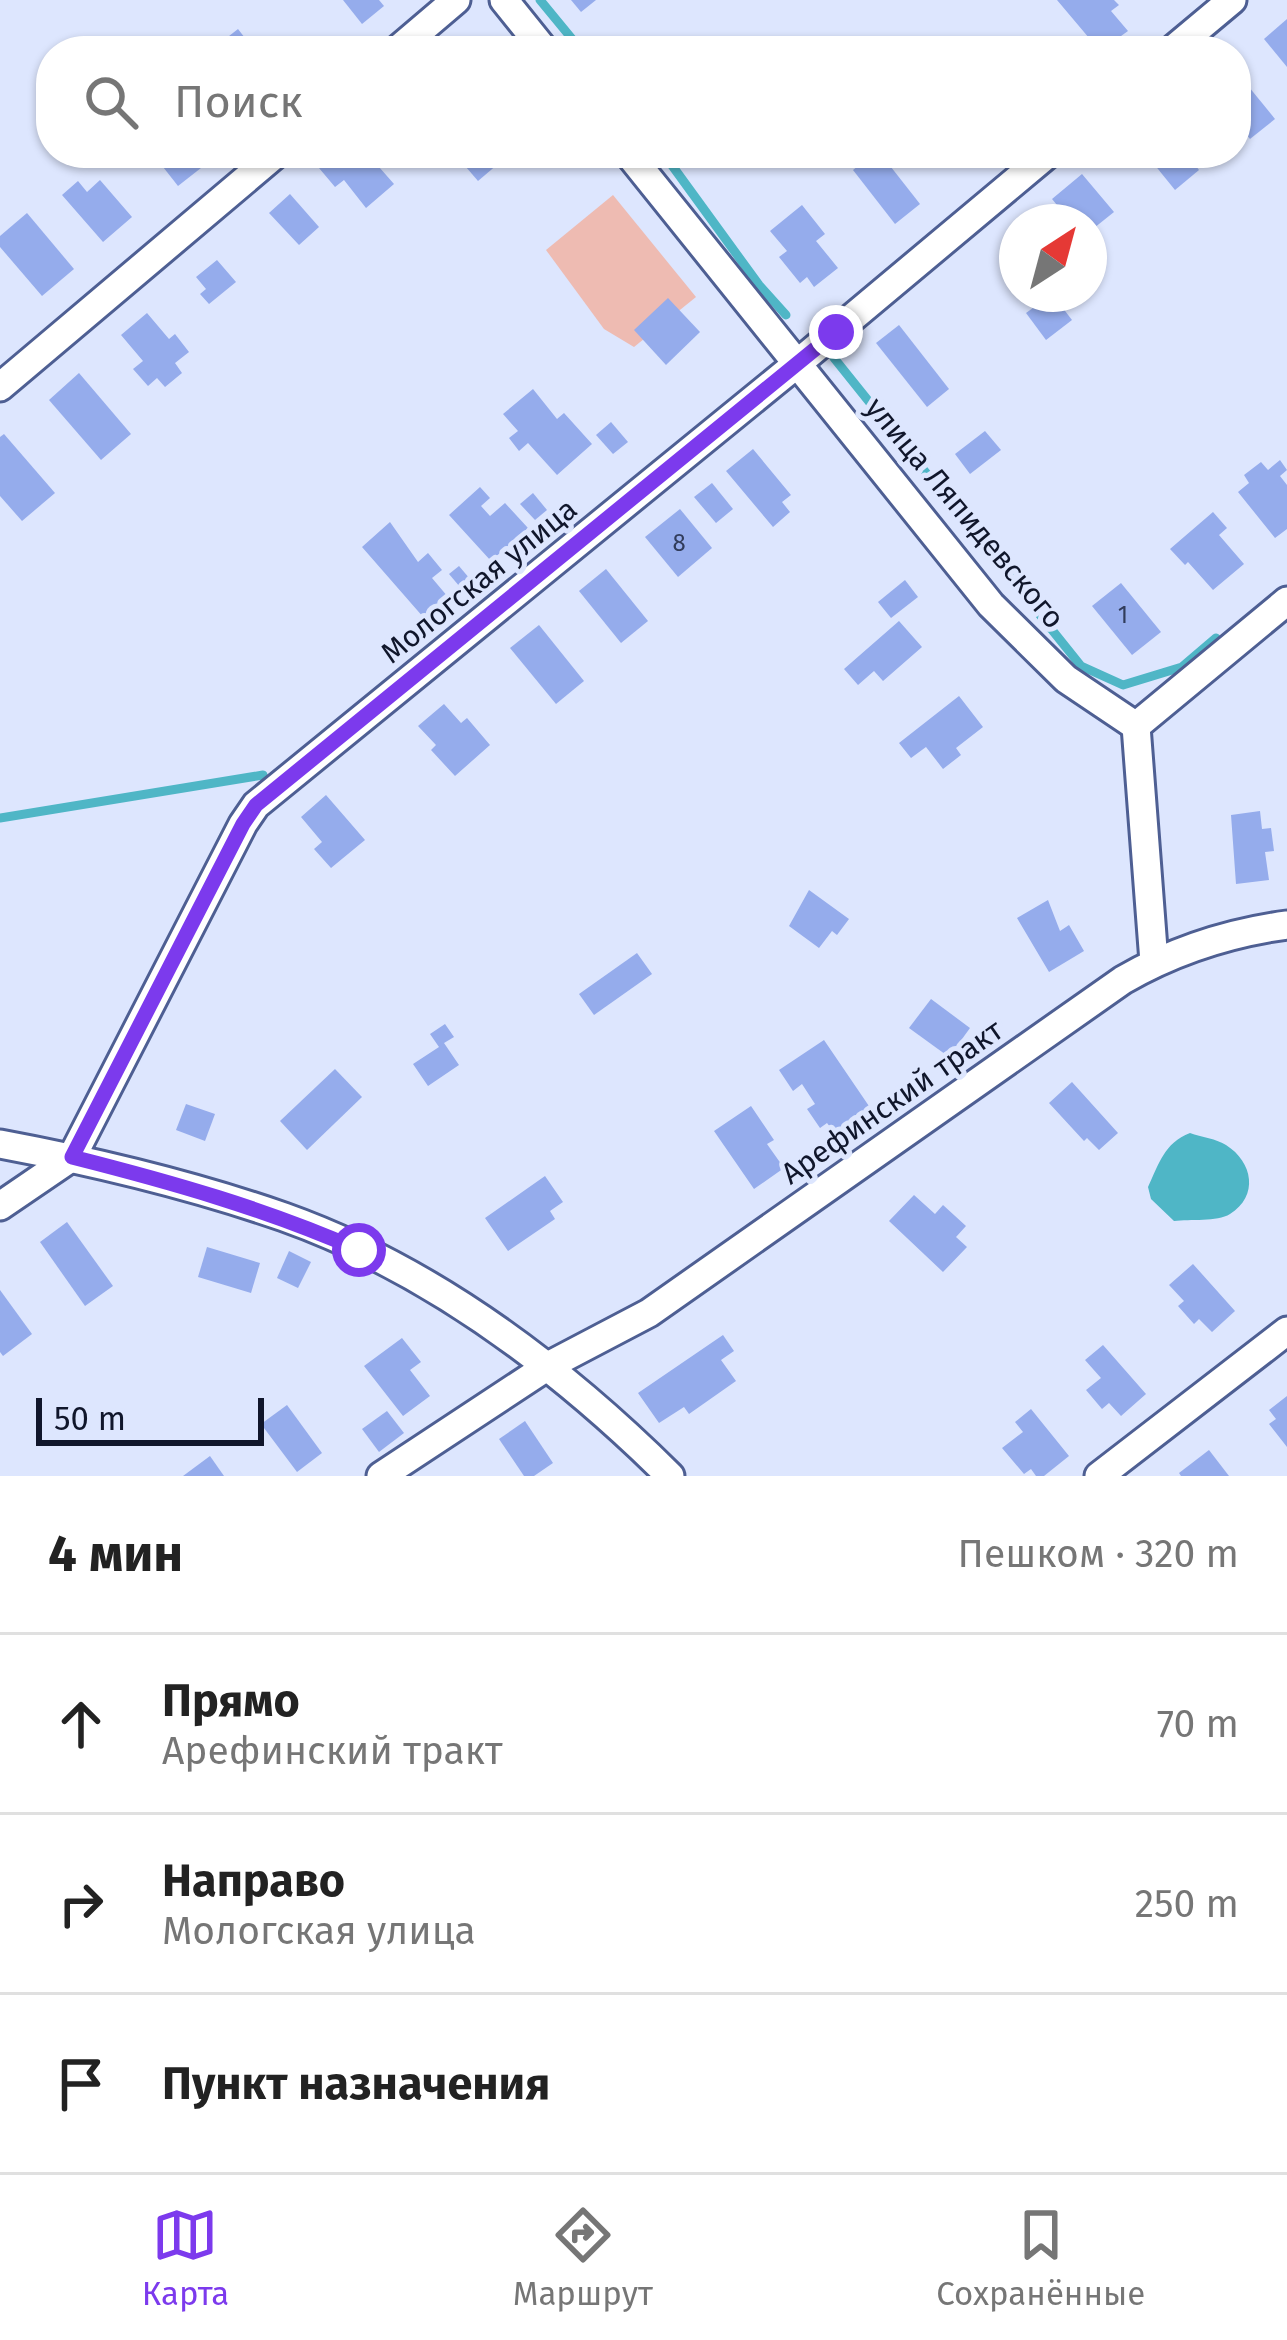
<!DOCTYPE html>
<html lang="ru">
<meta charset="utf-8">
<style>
body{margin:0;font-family:"Fira Sans",sans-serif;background:#f2f2f2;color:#222}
.compass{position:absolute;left:999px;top:204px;width:108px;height:108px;border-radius:50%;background:#fff;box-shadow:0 3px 9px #0004;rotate:36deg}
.scale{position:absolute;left:36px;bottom:30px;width:228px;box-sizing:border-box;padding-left:12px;border:6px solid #10162b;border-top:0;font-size:33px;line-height:42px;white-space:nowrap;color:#10162b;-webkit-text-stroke:9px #dde6fe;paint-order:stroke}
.stop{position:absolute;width:36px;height:36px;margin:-27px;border:9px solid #7c3aed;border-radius:50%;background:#fff}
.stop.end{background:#7c3aed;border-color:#fff;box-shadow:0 3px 12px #0008}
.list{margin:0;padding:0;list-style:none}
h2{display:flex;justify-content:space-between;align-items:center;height:156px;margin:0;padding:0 48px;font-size:51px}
h2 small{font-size:39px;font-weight:400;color:#767676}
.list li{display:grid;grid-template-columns:78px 1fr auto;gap:36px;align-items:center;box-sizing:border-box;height:180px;padding:0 48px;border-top:3px solid #e0e0e0}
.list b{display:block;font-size:45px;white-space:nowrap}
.list p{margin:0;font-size:39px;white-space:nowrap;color:#767676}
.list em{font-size:39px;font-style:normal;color:#767676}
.icon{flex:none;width:66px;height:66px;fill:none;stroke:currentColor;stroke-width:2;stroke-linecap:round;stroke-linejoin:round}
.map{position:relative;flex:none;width:1287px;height:1476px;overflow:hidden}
.search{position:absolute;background:#fff;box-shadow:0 3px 9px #0004;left:36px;right:36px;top:36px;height:132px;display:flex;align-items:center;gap:30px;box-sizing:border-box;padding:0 42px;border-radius:48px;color:#767676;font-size:45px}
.sheet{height:696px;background:#fff}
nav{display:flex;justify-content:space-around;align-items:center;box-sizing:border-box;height:168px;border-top:3px solid #e0e0e0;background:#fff;font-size:33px;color:#767676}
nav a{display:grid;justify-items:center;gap:6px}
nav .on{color:#7c3aed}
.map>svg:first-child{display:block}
</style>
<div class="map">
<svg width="1287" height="1476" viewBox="0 0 1287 1476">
<rect width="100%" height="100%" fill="#dde6fe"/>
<path fill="#eebbb2" d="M 613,195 L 696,297 L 634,347 L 604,329 L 546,250 Z"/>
<path fill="#4fb6c6" d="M 1190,1133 C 1201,1137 1217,1139 1226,1145 C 1253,1162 1259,1196 1230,1214 C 1217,1222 1190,1219 1174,1221 L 1151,1199 L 1148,1187 C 1159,1164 1164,1143 1190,1133 Z"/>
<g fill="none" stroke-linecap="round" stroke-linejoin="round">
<g stroke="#4fb6c6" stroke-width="9">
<path d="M 540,0 L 582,51"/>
<path d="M 663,153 L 759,285 L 786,315"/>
<path d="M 834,358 L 1081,666 L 1123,685 L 1182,667 L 1216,638"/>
<path d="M 0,818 L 263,775"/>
</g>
</g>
<g fill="#95acec">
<path d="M 343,0 L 379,0 L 384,6 L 362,24 Z"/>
<path d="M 571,0 L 596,0 L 581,12 Z"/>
<path d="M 1057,0 L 1114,0 L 1119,5 L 1111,11 L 1128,31 L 1100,51 Z"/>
<path d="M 1287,19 L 1287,67 L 1264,39 Z"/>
<path d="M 238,29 L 255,51 L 264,44 L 269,51 L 232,51 L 224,40 Z"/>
<path d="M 1236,71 L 1275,119 L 1250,139 L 1236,122 Z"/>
<path d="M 162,153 L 212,153 L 215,157 L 178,186 L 156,158 Z"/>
<path d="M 337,153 L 378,153 L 372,159 L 394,184 L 366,208 L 344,180 L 335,187 L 319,168 Z"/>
<path d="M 454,153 L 511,153 L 478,181 Z"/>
<path d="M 874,153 L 880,153 L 920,204 L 895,224 L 853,170 Z"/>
<path d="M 1145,153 L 1186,153 L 1199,170 L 1175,190 Z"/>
<path d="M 1082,174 L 1114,212 L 1089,232 L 1089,222 L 1071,222 L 1052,199 Z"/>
<path d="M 100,180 L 132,217 L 103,242 L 62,195 L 78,181 L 87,192 Z"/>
<path d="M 290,194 L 319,227 L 299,245 L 269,213 Z"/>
<path d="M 802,205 L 825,234 L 816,241 L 838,268 L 814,287 L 807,277 L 800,283 L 779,257 L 787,251 L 770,231 Z"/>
<path d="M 27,213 L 74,269 L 42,296 L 0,247 L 0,236 Z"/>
<path d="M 217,260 L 236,282 L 209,304 L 200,294 L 206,289 L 196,277 Z"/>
<path d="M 1052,294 L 1072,320 L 1046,340 L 1026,313 Z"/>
<path d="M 668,298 L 700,332 L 666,365 L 634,330 Z"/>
<path d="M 147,313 L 169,339 L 175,334 L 189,352 L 175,363 L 182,373 L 165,387 L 157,378 L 148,386 L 133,369 L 143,361 L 121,335 Z"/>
<path d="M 899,325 L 949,389 L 927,407 L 876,343 Z"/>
<path d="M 79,373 L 131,434 L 101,460 L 49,400 Z"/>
<path d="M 533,389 L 557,419 L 564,413 L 592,444 L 557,475 L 528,443 L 519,451 L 509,438 L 518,431 L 503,414 Z"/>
<path d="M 611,422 L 628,442 L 613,454 L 596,435 Z"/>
<path d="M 985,431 L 1001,450 L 970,474 L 955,454 Z"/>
<path d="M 4,434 L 55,493 L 22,521 L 0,496 L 0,437 Z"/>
<path d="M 753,449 L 791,495 L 782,502 L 790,512 L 773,527 L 726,471 Z"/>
<path d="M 1280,460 L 1287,470 L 1280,476 L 1287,485 L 1287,529 L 1275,538 L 1238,492 L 1249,483 L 1244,475 L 1261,462 L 1268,470 Z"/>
<path d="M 712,483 L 733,509 L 716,523 L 694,497 Z"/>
<path d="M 480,487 L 490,498 L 481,506 L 490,516 L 505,503 L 528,528 L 491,561 L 449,515 Z"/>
<path d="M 533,493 L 547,510 L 535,520 L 520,504 Z"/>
<path d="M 680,509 L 712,548 L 678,577 L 645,537 Z"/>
<path d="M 1213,512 L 1227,528 L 1219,535 L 1244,564 L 1213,590 L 1188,562 L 1185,565 L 1170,549 Z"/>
<path d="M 390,522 L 418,562 L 428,553 L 442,570 L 432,578 L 448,597 L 424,618 L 362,547 Z"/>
<path d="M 459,566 L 470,579 L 460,587 L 449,574 Z"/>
<path d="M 606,569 L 648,621 L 621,643 L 579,591 Z"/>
<path d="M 905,580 L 918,597 L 891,618 L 878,602 Z"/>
<path d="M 1121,583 L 1161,632 L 1132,655 L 1092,606 Z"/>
<path d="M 899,621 L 922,647 L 883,681 L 874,671 L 858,685 L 844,669 Z"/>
<path d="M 539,625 L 584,681 L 556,704 L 510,648 Z"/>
<path d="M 959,696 L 983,727 L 956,748 L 961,755 L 943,769 L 926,747 L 911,758 L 899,743 Z"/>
<path d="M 444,704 L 461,723 L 467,718 L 490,745 L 455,776 L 431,750 L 436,745 L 418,726 Z"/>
<path d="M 326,795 L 365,840 L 331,868 L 314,849 L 322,842 L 301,817 Z"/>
<path d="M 1260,811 L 1262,829 L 1271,828 L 1274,851 L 1265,852 L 1269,880 L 1236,884 L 1231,815 Z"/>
<path d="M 809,890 L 849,919 L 837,935 L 832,931 L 819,948 L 789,926 Z"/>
<path d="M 1048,900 L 1060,931 L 1069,925 L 1084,951 L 1049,972 L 1017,918 Z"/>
<path d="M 637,953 L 652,974 L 594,1015 L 579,994 Z"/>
<path d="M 931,999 L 970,1028 L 949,1057 L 909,1028 Z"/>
<path d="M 445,1024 L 454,1037 L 444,1043 L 459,1065 L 428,1086 L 413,1064 L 439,1047 L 430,1034 Z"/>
<path d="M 824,1040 L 873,1112 L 837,1136 L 827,1123 L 820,1128 L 807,1109 L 815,1104 L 802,1084 L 793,1091 L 779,1070 Z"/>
<path d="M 335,1069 L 362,1097 L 307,1150 L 280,1121 Z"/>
<path d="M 1072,1082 L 1118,1133 L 1099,1150 L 1087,1138 L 1084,1141 L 1049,1103 Z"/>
<path d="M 186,1104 L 215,1114 L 205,1141 L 176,1130 Z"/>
<path d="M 751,1106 L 774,1140 L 767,1144 L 784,1168 L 754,1189 L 714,1131 Z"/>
<path d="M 545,1176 L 563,1202 L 550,1211 L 555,1219 L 508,1251 L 485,1218 Z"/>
<path d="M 914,1195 L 935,1214 L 943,1205 L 966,1226 L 956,1237 L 967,1247 L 943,1272 L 889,1221 Z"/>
<path d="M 67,1222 L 113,1286 L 85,1306 L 40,1242 Z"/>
<path d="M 207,1247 L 260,1263 L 251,1293 L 198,1277 Z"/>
<path d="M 289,1251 L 311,1262 L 298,1288 L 277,1278 Z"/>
<path d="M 1193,1264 L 1235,1311 L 1212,1332 L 1199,1319 L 1194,1324 L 1178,1306 L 1184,1301 L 1169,1285 Z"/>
<path d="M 0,1290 L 32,1334 L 3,1356 L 0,1352 Z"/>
<path d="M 723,1335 L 734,1351 L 721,1360 L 736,1381 L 689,1414 L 684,1407 L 659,1423 L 638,1393 Z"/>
<path d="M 402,1338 L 421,1362 L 410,1370 L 430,1396 L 403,1416 L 364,1366 Z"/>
<path d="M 1103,1345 L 1146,1394 L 1121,1416 L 1109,1403 L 1102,1409 L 1086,1390 L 1101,1378 L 1085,1360 Z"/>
<path d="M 1287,1396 L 1287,1447 L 1269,1424 L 1276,1419 L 1269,1410 Z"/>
<path d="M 287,1405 L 322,1453 L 297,1472 L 261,1424 Z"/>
<path d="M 1031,1409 L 1069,1456 L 1044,1476 L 1036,1476 L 1031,1469 L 1024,1474 L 1002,1448 L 1023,1432 L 1015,1422 Z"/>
<path d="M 387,1411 L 404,1433 L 379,1452 L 362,1429 Z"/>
<path d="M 525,1421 L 553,1463 L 534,1476 L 524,1476 L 499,1439 Z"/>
<path d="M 1209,1450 L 1229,1476 L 1181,1476 L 1179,1473 Z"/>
<path d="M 210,1456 L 224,1476 L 183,1476 Z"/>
</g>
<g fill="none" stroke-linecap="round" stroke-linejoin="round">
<defs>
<g id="street">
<path d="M 504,0 L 545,51"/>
<path d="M 396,51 L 456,0"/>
<path d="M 1171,51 L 1232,0"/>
<path d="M 628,153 L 991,605 L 1066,679 L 1136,726"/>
<path d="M 0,387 L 277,153"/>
<path d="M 1154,962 L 1136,726 L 1287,601"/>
<path d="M 0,1144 C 96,1162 192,1185 284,1217 C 430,1269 562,1369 670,1476"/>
<path d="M 0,1206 L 72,1157 L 243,824 L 256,805 L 798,363 L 1049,153"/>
<path d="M 381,1476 L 548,1366 L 649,1313 L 1123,980 C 1175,950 1228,933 1287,925"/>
<path d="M 1099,1476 L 1287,1331"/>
</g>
</defs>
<use href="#street" stroke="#4e5f93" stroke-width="33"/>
<path stroke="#747c92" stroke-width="6" stroke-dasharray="6 9" stroke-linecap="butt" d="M 905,461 L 926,444"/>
<use href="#street" stroke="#fff" stroke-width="27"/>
</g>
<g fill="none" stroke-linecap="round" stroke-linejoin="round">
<path stroke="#7c3aed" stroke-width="15" d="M 359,1250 C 266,1209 171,1182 72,1157 L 243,824 L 256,805 L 836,332"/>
</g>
<g text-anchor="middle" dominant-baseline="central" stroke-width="10" stroke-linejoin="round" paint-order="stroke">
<g font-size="24" fill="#313c5b">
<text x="679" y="543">8</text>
<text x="1123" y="615">1</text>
</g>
<g font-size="30" fill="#10162b" stroke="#dde6fe">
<text transform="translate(965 513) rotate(50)">улица Ляпидевского</text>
<text transform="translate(479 581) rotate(-39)">Мологская улица</text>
<text transform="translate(892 1102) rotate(-35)">Арефинский тракт</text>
</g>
</g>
</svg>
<svg class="compass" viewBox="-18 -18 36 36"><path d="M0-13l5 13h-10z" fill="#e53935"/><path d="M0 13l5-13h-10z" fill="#767676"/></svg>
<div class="scale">50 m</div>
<div class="stop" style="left:359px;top:1250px"></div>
<div class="stop end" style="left:836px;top:332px"></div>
<div class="search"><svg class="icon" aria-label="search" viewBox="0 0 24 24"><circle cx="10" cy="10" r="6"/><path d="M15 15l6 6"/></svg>Поиск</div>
</div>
<section class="sheet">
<h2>4 мин<small>Пешком · 320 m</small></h2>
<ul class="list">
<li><svg class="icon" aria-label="ahead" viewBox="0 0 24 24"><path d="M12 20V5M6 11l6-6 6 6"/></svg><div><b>Прямо</b><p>Арефинский тракт</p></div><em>70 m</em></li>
<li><svg class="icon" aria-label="right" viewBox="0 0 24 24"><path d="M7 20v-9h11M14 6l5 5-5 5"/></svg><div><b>Направо</b><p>Мологская улица</p></div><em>250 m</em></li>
<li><svg class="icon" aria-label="arrive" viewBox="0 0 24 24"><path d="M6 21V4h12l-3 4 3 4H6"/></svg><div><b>Пункт назначения</b></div></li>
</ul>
</section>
<nav>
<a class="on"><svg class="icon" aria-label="map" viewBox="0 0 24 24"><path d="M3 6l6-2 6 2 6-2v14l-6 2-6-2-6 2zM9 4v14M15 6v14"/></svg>Карта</a>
<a><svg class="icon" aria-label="directions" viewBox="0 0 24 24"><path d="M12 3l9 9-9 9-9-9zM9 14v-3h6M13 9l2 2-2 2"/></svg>Маршрут</a>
<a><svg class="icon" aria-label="saved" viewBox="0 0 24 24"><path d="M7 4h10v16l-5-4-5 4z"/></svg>Сохранённые</a>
</nav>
